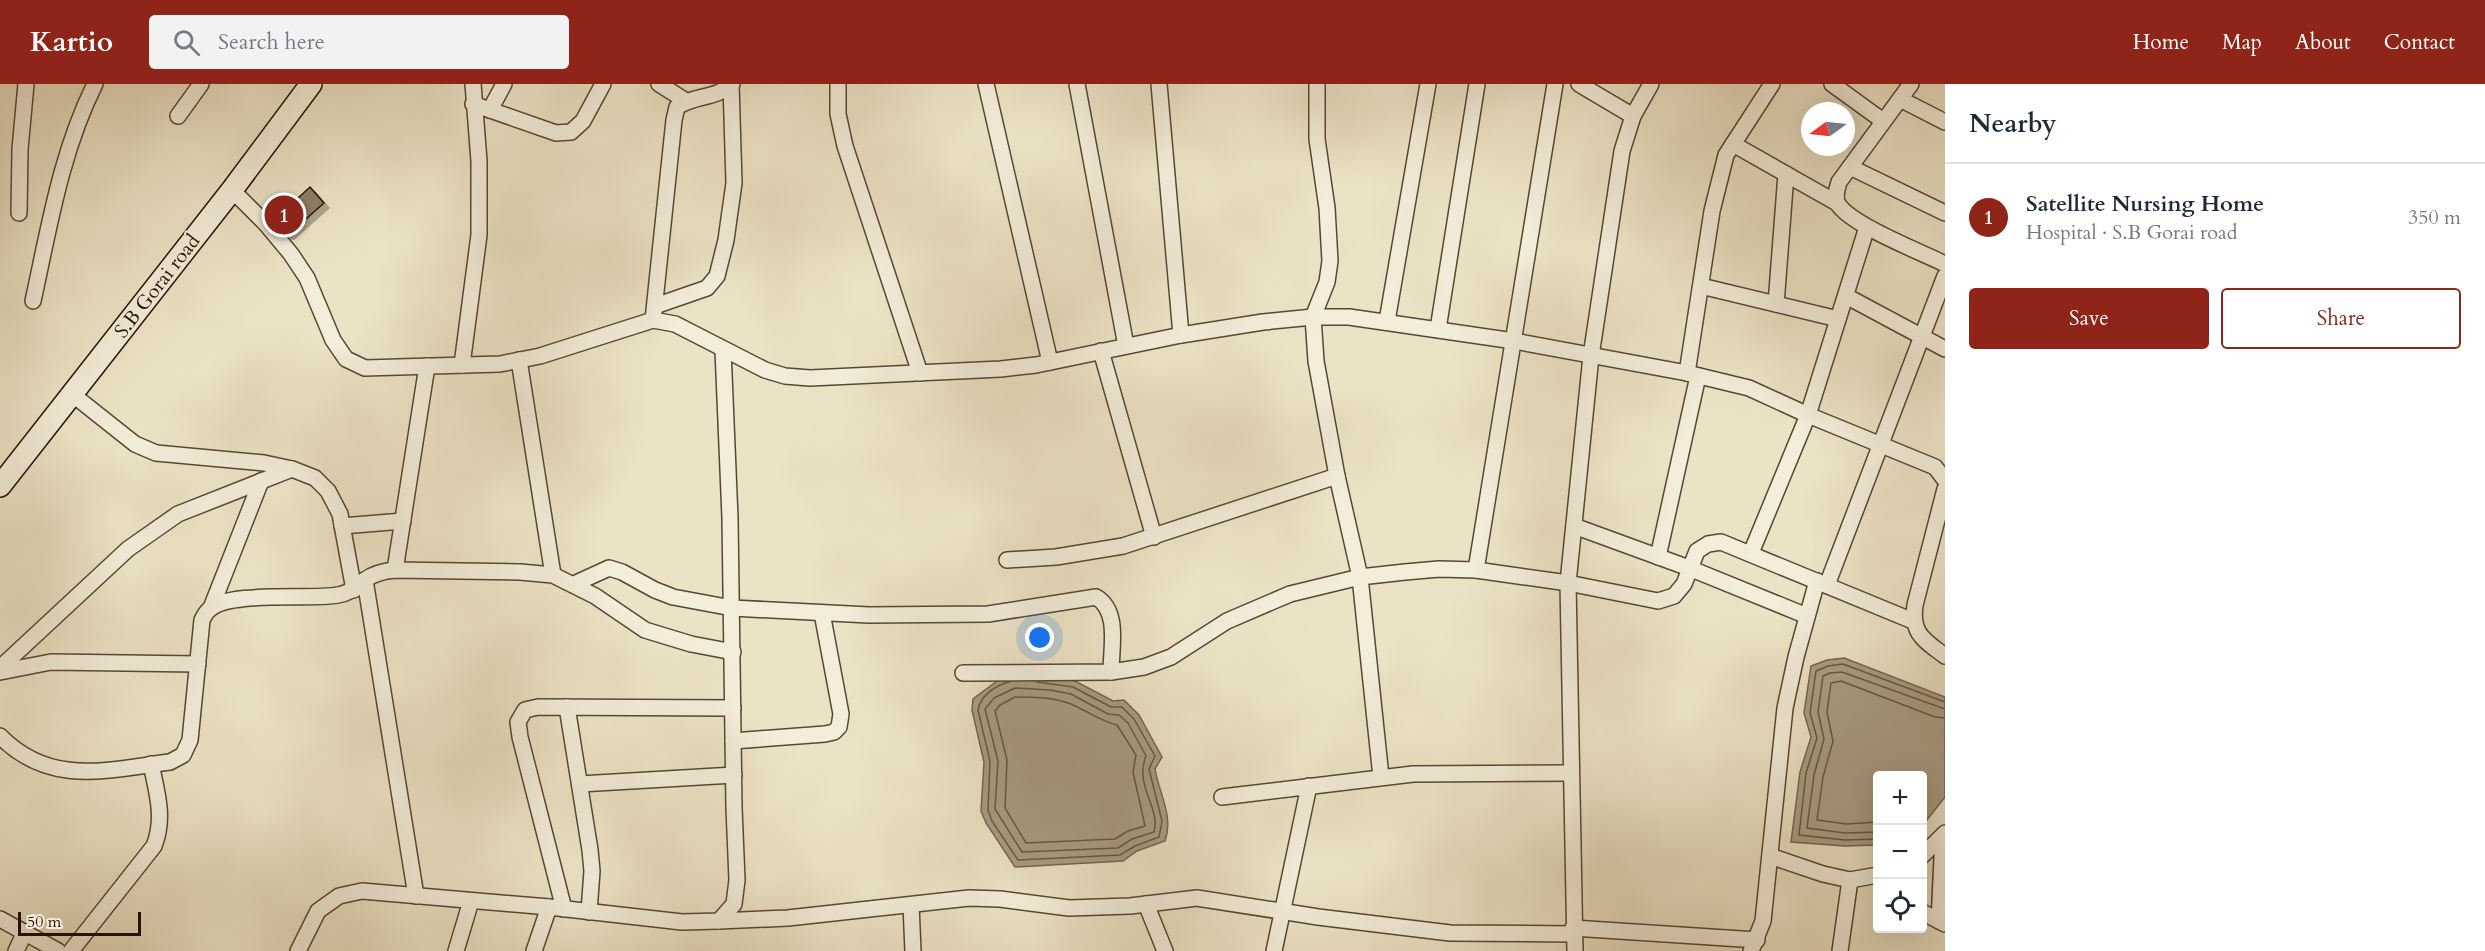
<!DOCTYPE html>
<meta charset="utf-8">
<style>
body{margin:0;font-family:Cardo,serif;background:#f2f2f3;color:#1f2937}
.controls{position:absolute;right:18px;bottom:18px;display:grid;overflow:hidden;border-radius:6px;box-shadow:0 6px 24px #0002}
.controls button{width:54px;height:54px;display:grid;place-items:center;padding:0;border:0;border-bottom:2px solid #e0e1e3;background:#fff;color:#1f2937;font:30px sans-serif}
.compass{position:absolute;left:1801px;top:18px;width:54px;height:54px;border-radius:50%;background:#fff;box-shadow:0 6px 24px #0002;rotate:255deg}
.scale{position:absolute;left:18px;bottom:15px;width:123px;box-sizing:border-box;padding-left:6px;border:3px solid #271300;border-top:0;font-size:16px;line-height:21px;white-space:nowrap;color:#271300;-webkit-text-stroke:4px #f3edda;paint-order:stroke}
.you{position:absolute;left:1040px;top:554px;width:21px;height:21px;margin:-15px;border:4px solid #fff;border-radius:50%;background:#1a73e8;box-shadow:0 0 0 9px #1a73e833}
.badge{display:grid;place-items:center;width:39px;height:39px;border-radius:50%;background:#8f2418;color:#fff;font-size:20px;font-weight:700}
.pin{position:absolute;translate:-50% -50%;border:3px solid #fff;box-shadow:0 2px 6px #0006}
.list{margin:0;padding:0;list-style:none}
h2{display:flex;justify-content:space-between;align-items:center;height:78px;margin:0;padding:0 24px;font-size:26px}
h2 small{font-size:20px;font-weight:400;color:#747a83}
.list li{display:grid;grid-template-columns:39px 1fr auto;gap:18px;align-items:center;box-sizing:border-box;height:108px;padding:0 24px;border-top:2px solid #e0e1e3}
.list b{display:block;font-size:22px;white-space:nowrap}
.list p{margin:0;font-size:20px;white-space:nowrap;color:#747a83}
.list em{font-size:20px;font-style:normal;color:#747a83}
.actions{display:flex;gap:12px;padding:18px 24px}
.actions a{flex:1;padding:14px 0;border:2px solid #8f2418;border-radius:6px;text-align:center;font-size:21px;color:#8f2418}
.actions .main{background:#8f2418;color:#fff}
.icon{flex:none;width:33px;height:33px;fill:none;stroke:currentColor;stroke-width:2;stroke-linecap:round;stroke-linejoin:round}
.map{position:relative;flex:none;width:1945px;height:867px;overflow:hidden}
header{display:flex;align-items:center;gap:36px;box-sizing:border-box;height:84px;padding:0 30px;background:#8f2418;color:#fff}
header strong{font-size:28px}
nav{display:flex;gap:33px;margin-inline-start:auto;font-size:21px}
.search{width:420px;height:54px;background:#f2f2f3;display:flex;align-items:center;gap:15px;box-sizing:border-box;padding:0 21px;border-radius:6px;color:#747a83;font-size:22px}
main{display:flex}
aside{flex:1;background:#fff}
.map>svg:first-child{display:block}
</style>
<header>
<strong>Kartio</strong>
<div class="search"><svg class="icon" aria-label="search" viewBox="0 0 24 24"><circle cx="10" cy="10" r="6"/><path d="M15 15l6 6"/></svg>Search here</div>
<nav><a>Home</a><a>Map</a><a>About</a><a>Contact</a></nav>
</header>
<main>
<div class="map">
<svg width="1945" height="867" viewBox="0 0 1945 867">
<defs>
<filter id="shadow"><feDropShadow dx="5" dy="5" stdDeviation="0" flood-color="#0004"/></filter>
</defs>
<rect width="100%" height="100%" fill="#ece3c6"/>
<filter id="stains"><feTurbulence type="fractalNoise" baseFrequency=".00333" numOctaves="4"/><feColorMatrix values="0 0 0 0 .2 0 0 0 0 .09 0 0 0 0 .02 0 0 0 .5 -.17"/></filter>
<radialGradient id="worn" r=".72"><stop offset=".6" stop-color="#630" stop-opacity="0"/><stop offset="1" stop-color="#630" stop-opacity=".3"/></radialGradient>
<g fill="#a99c83" stroke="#75654f" stroke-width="1.5">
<path d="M 1844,574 L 1945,613 L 1945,713 L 1923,741 L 1922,692 L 1878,692 L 1877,761 L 1845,762 L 1791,758 L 1800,688 L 1811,653 L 1804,629 L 1811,582 L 1827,576 Z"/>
<path d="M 1052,593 L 1075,597 L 1113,617 L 1124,616 L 1139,631 L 1162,673 L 1155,685 C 1159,709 1174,733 1165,757 L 1137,767 L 1123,777 L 1015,783 L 986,739 L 981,727 L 984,678 L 972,626 L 973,615 L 1001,594 Z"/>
</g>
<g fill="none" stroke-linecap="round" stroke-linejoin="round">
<g stroke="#685842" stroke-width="1.5">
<path d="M 1009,598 C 996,601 980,612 978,626 L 990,677 L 988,726 L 992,737 L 1018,776 L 1120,771 L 1135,762 L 1159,753 L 1162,737 L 1149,685 L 1155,672 L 1134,635 L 1122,623 L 1111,623 L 1073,603 L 1037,598"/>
<path d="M 1015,604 L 1050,606 L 1071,610 L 1108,630 L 1119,631 L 1128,639 L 1146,672 C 1134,702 1161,724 1154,748 L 1132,755 L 1118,764 L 1022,768 L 995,725 L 998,677 L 985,625 L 994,614 Z"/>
<path d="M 1015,613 C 1032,613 1052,613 1068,619 C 1085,625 1099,637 1117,641 L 1136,671 L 1133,688 L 1145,742 L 1128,747 L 1115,755 L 1026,759 L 1005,724 L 1007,676 L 995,627 L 1000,621 Z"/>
<path d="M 1878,738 L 1846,740 L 1817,736 L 1823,693 L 1833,657 L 1827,628 L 1831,599 L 1841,597 L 1935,633 L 1945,634"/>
<path d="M 1878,748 L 1845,749 L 1807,744 L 1814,691 L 1824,655 L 1818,628 L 1823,592 L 1830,589 L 1842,588 L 1945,625"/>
<path d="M 1878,755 L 1845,756 L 1799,751 L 1806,689 L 1817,654 L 1810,629 L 1816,587 L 1828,582 L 1843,580 L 1945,618"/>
</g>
</g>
<path fill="#8d7f67" stroke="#271300" stroke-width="1.5" filter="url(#shadow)" d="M 310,103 L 324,119 L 288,151 L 270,131 L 282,120 L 286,125 Z"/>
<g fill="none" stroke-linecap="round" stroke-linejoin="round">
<defs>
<g id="street">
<path d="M 659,0 L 686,17"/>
<path d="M 838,0 L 838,30 L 845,62 L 920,289"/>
<path d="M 986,0 L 1050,278"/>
<path d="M 1077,0 L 1126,262"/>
<path d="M 1159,0 L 1181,251"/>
<path d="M 1317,0 L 1317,55 L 1327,124 L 1330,177 L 1327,198 L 1313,233 L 1316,277 L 1337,392 L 1360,493 L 1381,693"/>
<path d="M 1579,0 L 1633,32"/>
<path d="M 1832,0 L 1883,37"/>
<path d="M 1911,0 L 1839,98 C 1837,105 1834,113 1838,120 C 1851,141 1921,168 1945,180"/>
<path d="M 1900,15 L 1945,38"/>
<path d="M 473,20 L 556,49 L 571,48 L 583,37 L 603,0"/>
<path d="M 490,26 L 504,0"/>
<path d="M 178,32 L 201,0"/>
<path d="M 1733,60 L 1837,119"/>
<path d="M 1850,83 L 1945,129"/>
<path d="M 232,106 L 266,140 L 291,170 L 307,194 L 333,256 L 346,275 L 365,284 L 500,280 L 540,272 L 653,236 L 675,240 L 765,286 L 785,292 L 810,294 L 1001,285 L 1036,281 L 1181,251 L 1263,238 L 1313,233 L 1349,233 L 1514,257 L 1687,289 L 1749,304 L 1808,331 L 1935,383 L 1945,396"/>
<path d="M 19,129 L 20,65 L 26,0"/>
<path d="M 1701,202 L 1838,235"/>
<path d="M 1846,212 L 1945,265"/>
<path d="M 33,217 C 49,144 61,68 95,0"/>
<path d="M 1776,220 L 1786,90"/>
<path d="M 655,222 L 707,204 L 717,192 L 726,156 L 734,99 L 731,1"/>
<path d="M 653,236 L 674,36 L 677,23 C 696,10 714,16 732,0"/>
<path d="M 1387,237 L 1428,0"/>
<path d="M 1438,245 L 1477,0"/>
<path d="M 1101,267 L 1154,453"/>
<path d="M 519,276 L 553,491"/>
<path d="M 462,281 L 479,151 L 479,77 L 473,0"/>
<path d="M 1687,289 L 1712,127 L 1726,71 L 1772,0"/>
<path d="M 72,310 L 135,360 L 156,369 L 264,379 L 292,385 L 315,394 L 328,407 L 340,430 L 354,506"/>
<path d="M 1945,405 L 1915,521 C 1911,550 1924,556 1945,572"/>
<path d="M 342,442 L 403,437"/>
<path d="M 1574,442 L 1689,484 L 1807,532"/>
<path d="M 1751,469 L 1808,331 L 1867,143"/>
<path d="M 1658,473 L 1698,292"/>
<path d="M 1007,476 L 1056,473 L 1123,462 L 1337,392"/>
<path d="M 395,486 L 427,282"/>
<path d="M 1476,486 L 1555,0"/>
<path d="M 365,496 L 416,812"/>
<path d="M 574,500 L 609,484 L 622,488 L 655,506 L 673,513 L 732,524 L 869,531 L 988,530 L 1096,513 C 1120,527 1111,564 1111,588"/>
<path d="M 1827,501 L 1945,192"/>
<path d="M 211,524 L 261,397"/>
<path d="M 0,584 L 128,465 L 178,430 L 292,385"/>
<path d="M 0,588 L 51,578 L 198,580"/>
<path d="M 963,589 L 1111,588 L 1144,583 L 1171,573 L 1227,537 L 1290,510 L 1360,493 L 1405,488 L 1439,485 L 1476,486 L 1568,499 L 1658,517 L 1674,512 L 1684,500 L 1697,467 L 1708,460 L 1721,458 L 1913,537"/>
<path d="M 567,623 L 590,766 L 592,787 L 589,828"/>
<path d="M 0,652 C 50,703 107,686 170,678 L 183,671 L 190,656 L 202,536 C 204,532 207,527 210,525 C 229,507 309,516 338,511 C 350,509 355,503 365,496 C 374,489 384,487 395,486 L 520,488 L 553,491 L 595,512 L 645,546 L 691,560 L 733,568"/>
<path d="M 733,657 L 825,650 L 834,648 L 839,643 L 841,630 L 822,529"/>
<path d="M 580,700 L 734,691"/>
<path d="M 1222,713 L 1413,690 L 1571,689"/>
<path d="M 1770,772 L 1823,790 L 1850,796 L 1878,791"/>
<path d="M 1922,772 L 1945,749"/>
<path d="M 1146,820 L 1165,867"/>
<path d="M 911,821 L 913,867"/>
<path d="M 564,825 L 520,653 L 518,638 L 525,626 L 538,623 L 733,624"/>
<path d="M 1922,828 L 1945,840"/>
<path d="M 0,835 L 58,867"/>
<path d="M 719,837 L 788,834 L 969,814 L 1000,815 L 1069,824 L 1130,822 L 1197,814 L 1318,833 L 1450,849 L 1573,850"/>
<path d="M 1939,837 L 1943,752"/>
<path d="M 1573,844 L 1757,856"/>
<path d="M 16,867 L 25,848"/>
<path d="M 71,867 L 154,762 C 165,734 157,709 151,680"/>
<path d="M 298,867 L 318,827 L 339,812 L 362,807 L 549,823 L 682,838 L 719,837 L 734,820 L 737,796 L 734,724 L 730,434 L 723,266"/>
<path d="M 456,867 L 471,817"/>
<path d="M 534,867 L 549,823"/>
<path d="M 1274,867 L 1309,702"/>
<path d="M 1575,867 L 1568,499 L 1591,272 L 1622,67 L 1633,32 L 1651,0"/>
<path d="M 1751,867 L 1763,837 L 1785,624 L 1796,573 L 1817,497"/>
<path d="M 1840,867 L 1850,796"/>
</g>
<path id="secondary" d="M 0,402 L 232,106 L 311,0"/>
</defs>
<use href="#street" stroke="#584732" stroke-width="18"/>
<use href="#secondary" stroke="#271300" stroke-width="24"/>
<use href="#street" stroke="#f3edda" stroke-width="15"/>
<use href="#secondary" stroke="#f3edda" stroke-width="21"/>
</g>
<g text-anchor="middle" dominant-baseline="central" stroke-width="4.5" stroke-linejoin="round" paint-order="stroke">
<g font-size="20" fill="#271300" stroke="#f3edda">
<text transform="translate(157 202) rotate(-52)">S.B Gorai road</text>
</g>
</g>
<rect width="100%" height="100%" filter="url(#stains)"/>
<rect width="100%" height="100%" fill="url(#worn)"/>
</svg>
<div class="controls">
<button>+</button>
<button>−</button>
<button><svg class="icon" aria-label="locate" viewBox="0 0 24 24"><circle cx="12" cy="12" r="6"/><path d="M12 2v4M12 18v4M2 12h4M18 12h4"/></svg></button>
</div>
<svg class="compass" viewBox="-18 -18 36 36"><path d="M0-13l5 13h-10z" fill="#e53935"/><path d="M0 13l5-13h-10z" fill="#747a83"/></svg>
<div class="scale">50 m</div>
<div class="you"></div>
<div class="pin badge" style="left:284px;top:131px">1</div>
</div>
<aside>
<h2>Nearby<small></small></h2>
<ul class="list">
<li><span class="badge">1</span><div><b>Satellite Nursing Home</b><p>Hospital · S.B Gorai road</p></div><em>350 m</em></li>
</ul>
<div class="actions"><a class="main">Save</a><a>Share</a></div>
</aside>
</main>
